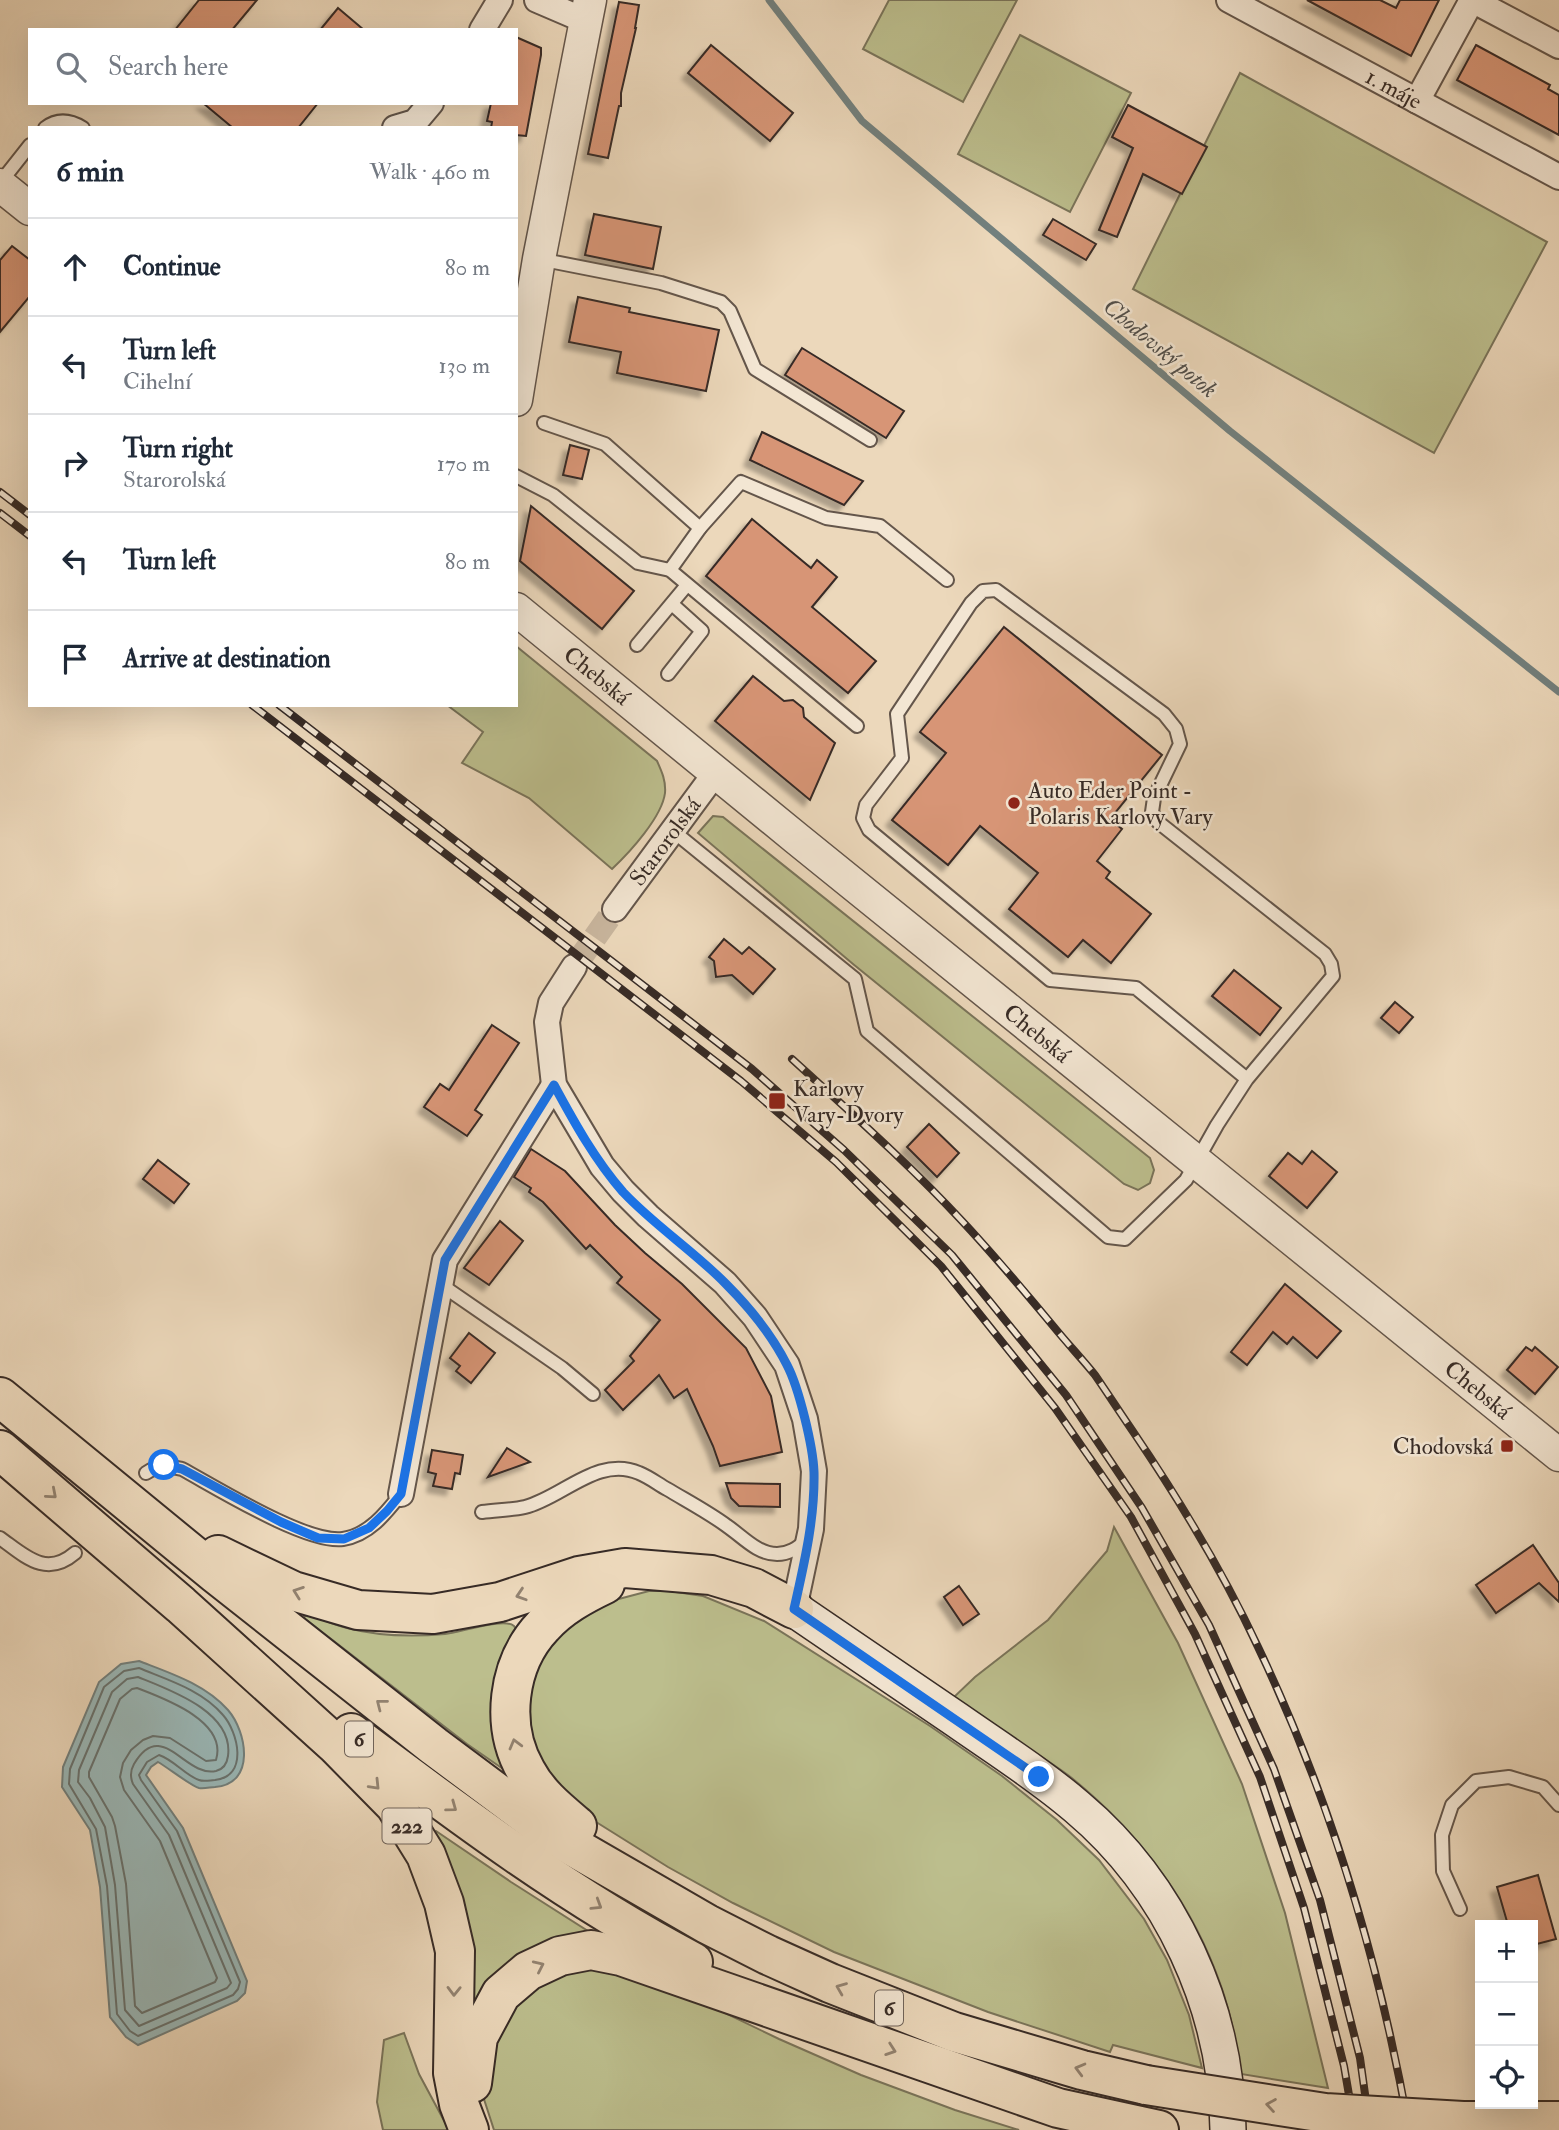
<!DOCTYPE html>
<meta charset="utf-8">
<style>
body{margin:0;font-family:"IM FELL Double Pica",serif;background:#f6f6f7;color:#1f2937}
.controls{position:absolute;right:21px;bottom:21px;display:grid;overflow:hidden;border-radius:0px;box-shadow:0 7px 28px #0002}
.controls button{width:63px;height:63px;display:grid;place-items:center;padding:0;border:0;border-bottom:2px solid #e0e1e3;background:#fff;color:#1f2937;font:35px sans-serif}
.stop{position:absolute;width:21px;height:21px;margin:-16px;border:5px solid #1a73e8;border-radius:50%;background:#fff}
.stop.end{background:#1a73e8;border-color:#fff;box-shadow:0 2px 7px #0008}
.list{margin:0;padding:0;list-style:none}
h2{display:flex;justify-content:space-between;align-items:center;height:91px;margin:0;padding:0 28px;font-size:30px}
h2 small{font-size:23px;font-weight:400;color:#747a83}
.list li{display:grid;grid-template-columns:46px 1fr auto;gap:21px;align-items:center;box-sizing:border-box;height:98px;padding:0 28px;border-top:2px solid #e0e1e3}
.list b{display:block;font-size:26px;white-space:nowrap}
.list p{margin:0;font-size:23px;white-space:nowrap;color:#747a83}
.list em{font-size:23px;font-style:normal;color:#747a83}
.icon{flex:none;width:38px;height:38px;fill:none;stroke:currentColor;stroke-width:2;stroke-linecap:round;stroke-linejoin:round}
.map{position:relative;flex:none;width:1559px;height:2130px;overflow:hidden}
.search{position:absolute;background:#fff;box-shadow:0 7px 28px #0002;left:28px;top:28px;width:490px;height:77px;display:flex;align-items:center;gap:18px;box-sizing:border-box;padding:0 24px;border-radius:0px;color:#747a83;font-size:26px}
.panel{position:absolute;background:#fff;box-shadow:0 7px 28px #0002;left:28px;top:126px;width:490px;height:581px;border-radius:0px}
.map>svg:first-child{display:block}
</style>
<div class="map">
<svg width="1559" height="2130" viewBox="0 0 1559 2130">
<defs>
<filter id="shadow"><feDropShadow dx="-6" dy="6" stdDeviation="2" flood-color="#0004"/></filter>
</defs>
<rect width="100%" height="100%" fill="#ecd8bb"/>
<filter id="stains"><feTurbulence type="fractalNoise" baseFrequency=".00286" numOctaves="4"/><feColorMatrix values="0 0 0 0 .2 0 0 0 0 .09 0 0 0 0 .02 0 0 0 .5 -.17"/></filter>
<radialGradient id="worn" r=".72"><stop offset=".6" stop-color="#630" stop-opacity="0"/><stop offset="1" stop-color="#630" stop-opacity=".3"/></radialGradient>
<g fill="#bcbe8d" stroke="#7a745a" stroke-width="2">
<path d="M 889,0 L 1017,0 L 963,102 L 863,49 Z"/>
<path d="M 1020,35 L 1131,93 L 1070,212 L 958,154 Z"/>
<path d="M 1240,73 L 1547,242 L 1434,453 L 1133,289 Z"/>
<path d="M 516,646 L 657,761 C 662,772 666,781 665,793 C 662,817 630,852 612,869 L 529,798 L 462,763 L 483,732 L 447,705 L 516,705 Z"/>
<path d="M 713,816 L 723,817 L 1150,1158 L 1154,1170 L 1150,1183 L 1138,1190 L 1124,1184 L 853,964 L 698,833 Z"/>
<path d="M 1114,1527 L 1178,1643 L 1242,1784 L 1285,1913 L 1328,2088 L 1241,2074 C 1236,2044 1231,2014 1221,1986 C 1192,1903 1140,1834 1073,1779 C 1061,1769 1047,1761 1034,1752 C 1007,1733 981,1715 954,1697 L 975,1677 L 1048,1620 L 1107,1551 Z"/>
<path d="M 649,1591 L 669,1591 L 703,1596 L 764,1621 L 930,1726 L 1002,1776 L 1057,1820 L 1099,1860 L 1144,1919 L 1167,1960 L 1189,2015 L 1202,2068 L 1113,2045 L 1110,2052 L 988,2012 L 834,1952 L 733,1903 L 668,1867 L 577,1810 L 552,1785 L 530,1739 L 528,1705 L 533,1676 L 549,1644 L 596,1605 Z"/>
<path d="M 306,1614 C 320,1618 333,1625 347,1628 C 378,1636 413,1637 445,1634 C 459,1633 504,1617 514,1626 C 516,1628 517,1633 518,1636 L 506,1771 L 467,1744 L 304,1618 Z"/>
<path d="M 436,1831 L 511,1882 L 591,1933 L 521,1956 L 499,1970 L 472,2005 L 433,1834 Z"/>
<path d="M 618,1966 L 694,1998 L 779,2039 L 861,2075 L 955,2110 L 1019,2130 L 494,2130 L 482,2093 L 499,2019 L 549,1973 Z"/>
<path d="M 404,2033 L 419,2074 L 449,2130 L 383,2130 L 377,2102 L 384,2040 Z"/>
</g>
<path fill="#9ab8b8" stroke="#72807e" stroke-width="2" d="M 139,1661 C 170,1673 205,1684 228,1710 C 247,1732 256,1784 215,1787 C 211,1787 204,1789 199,1788 C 191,1786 167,1767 158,1762 L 151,1767 L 146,1775 L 183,1828 L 247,1981 L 245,1993 L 237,2001 L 138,2045 L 126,2037 L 110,2017 L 100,1887 L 90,1830 L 62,1787 L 63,1767 L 99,1682 L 121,1664 Z"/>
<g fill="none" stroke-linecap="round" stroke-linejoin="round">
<g stroke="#68726f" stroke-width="2">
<path d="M 139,1668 C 168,1680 202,1690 223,1715 C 238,1732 249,1776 215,1780 C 211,1780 204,1782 199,1780 C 185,1775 174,1760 159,1755 L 147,1762 L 139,1775 L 141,1780 L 177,1831 L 240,1982 L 238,1989 L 233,1995 L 138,2036 L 130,2031 L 117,2014 L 107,1886 L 96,1829 L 69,1784 L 70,1769 L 104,1687 L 124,1671 Z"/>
<path d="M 138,1677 C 170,1690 234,1712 228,1756 C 227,1764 224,1769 216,1771 C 185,1778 162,1717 134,1764 C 130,1771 130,1777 133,1784 L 169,1835 L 231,1983 L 227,1988 L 139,2026 L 125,2010 L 115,1885 L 105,1827 L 90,1798 L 78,1782 L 79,1770 L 112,1692 L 127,1679 Z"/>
<path d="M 137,1688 C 163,1698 228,1721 216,1760 L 206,1761 L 170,1738 L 153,1736 L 143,1740 L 131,1750 L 123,1763 L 120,1777 L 124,1790 L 160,1841 L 217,1978 L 215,1982 L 142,2013 L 135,2006 L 126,1884 L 115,1826 L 112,1817 L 89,1777 L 89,1772 L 120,1699 L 132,1689 Z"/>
</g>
<path stroke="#72807e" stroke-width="7" d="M 769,0 L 862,121 L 1230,431 L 1559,692"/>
</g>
<g fill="#d79576" stroke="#372b26" stroke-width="2" filter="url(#shadow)">
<path d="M 199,0 L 257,0 L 232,30 L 175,30 Z"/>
<path d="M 1307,0 L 1380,0 L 1396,8 L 1400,0 L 1439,0 L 1411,56 Z"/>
<path d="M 619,2 L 639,5 L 635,28 L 636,28 L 621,93 L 621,106 L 619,106 L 608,158 L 588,154 Z"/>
<path d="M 338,8 L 364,30 L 320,30 Z"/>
<path d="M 516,37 L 541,48 L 541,55 L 526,136 L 516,135 L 516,128 L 491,128 L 492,122 L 487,121 L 491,103 L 516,103 Z"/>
<path d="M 711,45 L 793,113 L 770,141 L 688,73 Z"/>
<path d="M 1476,45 L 1550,85 L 1548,89 L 1559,95 L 1559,135 L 1457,80 Z"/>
<path d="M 203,103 L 318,103 L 298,128 L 233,128 Z"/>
<path d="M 1128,105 L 1207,147 L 1182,194 L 1143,174 L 1117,237 L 1099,230 L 1133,148 L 1112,137 Z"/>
<path d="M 594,214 L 661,227 L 653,269 L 585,255 Z"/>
<path d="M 1053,219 L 1096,244 L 1086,260 L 1043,235 Z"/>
<path d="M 12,246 L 30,260 L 30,296 L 0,332 L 0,260 Z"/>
<path d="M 578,297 L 630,308 L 629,312 L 719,330 L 706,391 L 617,373 L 621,352 L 569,342 Z"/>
<path d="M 802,348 L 904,411 L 886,438 L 785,375 Z"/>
<path d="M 762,432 L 863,481 L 844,505 L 750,460 Z"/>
<path d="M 570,445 L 589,450 L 582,479 L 563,475 Z"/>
<path d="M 531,506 L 634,591 L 602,629 L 520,561 Z"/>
<path d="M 752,519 L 811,568 L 817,560 L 837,577 L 812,607 L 876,661 L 848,693 L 706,576 Z"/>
<path d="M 1004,627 L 1162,755 L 1110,819 L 1122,829 L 1097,861 L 1110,872 L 1106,878 L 1151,914 L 1111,963 L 1083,940 L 1068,957 L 1009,909 L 1038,873 L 980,826 L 948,865 L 892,820 L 946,753 L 920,732 Z"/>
<path d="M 753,676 L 784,701 L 793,700 L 803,708 L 804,717 L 835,743 L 810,800 L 715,721 Z"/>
<path d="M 724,939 L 742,954 L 749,947 L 775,969 L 753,994 L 732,975 L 716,977 L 714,961 L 709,957 Z"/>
<path d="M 1234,970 L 1281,1008 L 1260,1035 L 1212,996 Z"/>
<path d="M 1395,1002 L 1413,1017 L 1399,1033 L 1381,1018 Z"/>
<path d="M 492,1025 L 519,1043 L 475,1110 L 482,1115 L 467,1136 L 424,1107 L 440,1084 L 449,1090 Z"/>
<path d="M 929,1124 L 959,1153 L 937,1177 L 907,1147 Z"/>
<path d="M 531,1149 L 565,1171 L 615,1225 L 645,1253 L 682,1284 L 746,1348 L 771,1396 L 782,1452 L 720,1466 L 713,1446 L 687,1389 L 674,1398 L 659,1375 L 623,1410 L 605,1390 L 634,1361 L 630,1356 L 660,1320 L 617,1283 L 622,1277 L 590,1245 L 586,1249 L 543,1202 L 529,1192 L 531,1188 L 514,1177 Z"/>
<path d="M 1312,1151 L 1337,1172 L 1307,1208 L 1269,1176 L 1288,1153 L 1302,1164 Z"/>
<path d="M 158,1160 L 189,1184 L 174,1203 L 143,1179 Z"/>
<path d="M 500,1221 L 523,1241 L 489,1285 L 464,1268 Z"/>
<path d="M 1285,1284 L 1341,1331 L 1317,1358 L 1293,1337 L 1287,1344 L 1273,1332 L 1247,1365 L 1231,1352 Z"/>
<path d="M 469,1333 L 495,1353 L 471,1383 L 456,1371 L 460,1366 L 450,1358 Z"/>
<path d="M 1526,1347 L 1532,1351 L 1535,1347 L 1558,1367 L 1535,1394 L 1507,1370 Z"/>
<path d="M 507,1448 L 530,1462 L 488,1477 Z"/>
<path d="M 432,1450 L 463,1455 L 460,1474 L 455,1473 L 452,1489 L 433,1486 L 436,1474 L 428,1472 Z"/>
<path d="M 726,1483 L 780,1484 L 780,1507 L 739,1506 L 731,1498 Z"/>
<path d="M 1533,1545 L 1559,1583 L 1559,1602 L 1539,1583 L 1496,1613 L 1476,1585 Z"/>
<path d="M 959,1586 L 979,1614 L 963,1625 L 944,1597 Z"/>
<path d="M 1538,1875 L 1556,1939 L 1533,1945 L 1533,1925 L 1508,1925 L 1497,1887 Z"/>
</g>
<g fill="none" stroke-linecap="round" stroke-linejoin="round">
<path stroke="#c8b59d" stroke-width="24" stroke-dasharray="24 12" stroke-linecap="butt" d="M 574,967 L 615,909"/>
<defs>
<g id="service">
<path d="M 45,128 C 58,118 70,120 83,128"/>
<path d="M 0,183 L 30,145"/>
<path d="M 539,259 L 661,283 L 721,302 L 730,311 L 755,369 L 870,440"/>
<path d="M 544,423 L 605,444 L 700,528"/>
<path d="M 516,476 L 553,495 L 638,563 L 670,570 L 857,726"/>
<path d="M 670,570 L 700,528 L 741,482 L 826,518 L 880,526 L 947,580"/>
<path d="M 637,645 L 687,585"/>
<path d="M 668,674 L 702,631 L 672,604"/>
<path d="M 673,831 L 855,979 L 867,1031 L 1108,1237 L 1125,1239 L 1186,1180 L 1217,1125 L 1247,1079 L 1136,988 L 1050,980 L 869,830 L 863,818 L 866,805 L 902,758 L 897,714 L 971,603 L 983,591 L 996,590 L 1164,714 L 1176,729 L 1180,744 L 1154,798 L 1152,812 L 1158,822 L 1325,954 L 1331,964 L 1333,976 L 1247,1079"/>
<path d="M 440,1284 L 562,1368 L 593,1394"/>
<path d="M 146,1473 C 159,1464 168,1466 182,1469 C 217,1488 307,1544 343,1539 C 369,1535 386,1513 401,1494"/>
<path d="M 482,1512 C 496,1510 512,1510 525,1507 C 562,1498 598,1455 639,1473 C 649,1477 658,1484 667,1489 C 687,1501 708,1512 727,1526 C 742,1536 757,1554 777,1554 C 789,1554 797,1548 806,1541"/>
<path d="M 0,1538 C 25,1556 46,1578 75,1553"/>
<path d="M 1460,1909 L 1443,1871 L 1442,1835 L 1452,1805 L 1476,1781 L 1509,1777 L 1543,1787 L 1559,1805"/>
</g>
<g id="minor">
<path d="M 537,0 L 586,21"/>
<path id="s1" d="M 1229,0 L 1559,177"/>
<path d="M 1472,0 L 1559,46"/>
<path d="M 482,30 L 500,0"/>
<path d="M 1417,101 L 1472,0"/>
<path d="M 395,128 L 415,122 L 431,103"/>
<path id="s2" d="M 615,909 L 716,772"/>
<path d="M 574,967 L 551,1003 L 547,1022 L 554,1085 L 602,1166 L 623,1191 L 648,1216 L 725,1283 L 755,1317 L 787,1365 L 805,1419 L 814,1471 L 811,1529 L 794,1609"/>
<path d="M 401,1494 L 445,1260 L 554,1085"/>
</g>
<g id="tertiary">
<path d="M 0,185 L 30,209"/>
<path d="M 516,400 L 539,259 L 590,0"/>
<path id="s3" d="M 516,609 L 796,838 L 1559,1455"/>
</g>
<path id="secondary" d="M 794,1609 C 848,1646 903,1683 957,1720 C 997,1748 1040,1775 1077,1807 C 1171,1886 1227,2008 1228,2130"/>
<g id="trunk">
<path d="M 0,1397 L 216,1574 L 434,1746 L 553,1835 L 707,1924 L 768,1955 L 830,1983 L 954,2032 L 1082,2070 L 1146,2085"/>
<path d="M 0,1450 L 181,1605 L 337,1746 L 395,1805 L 426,1855 L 444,1903 L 455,1951 L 453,2073 L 459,2104 L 469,2130"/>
<path d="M 218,1555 L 293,1591 L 358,1610 L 433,1614 L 500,1602 L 579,1576 L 625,1568 L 711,1575 L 754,1588 L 794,1609"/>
<path d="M 351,1733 C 460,1815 571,1898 693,1962"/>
<path d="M 577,1826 C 558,1810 538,1794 526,1771 C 500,1726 507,1664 543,1626 C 560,1607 582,1595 605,1584"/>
<path d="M 472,2083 L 478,2037 L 501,1994 L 528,1971 L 560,1956 L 591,1950 L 621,1956 L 1058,2108 L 1159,2130"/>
</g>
</defs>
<use href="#service" stroke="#64564b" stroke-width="16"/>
<use href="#minor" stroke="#64564b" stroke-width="28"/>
<use href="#tertiary" stroke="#64564b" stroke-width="35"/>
<use href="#secondary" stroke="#372b26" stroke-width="38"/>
<use href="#trunk" stroke="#372b26" stroke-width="42"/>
<use href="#service" stroke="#f3e6d3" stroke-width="12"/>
<use href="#minor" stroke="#f3e6d3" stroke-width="24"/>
<use href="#tertiary" stroke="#f3e6d3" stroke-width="32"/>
<use href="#secondary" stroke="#f3e6d3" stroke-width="35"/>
<use href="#trunk" stroke="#ecd8bb" stroke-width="38"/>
<defs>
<g id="rail">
<path d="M 0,492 L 30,515"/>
<path d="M 0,513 L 30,536"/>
<path d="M 252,705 L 741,1081 L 836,1162 L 941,1266 L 1055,1408 L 1131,1517 L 1195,1634 L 1260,1777 L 1304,1908 L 1344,2066 L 1355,2130"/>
<path d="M 279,705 L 752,1069 L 844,1150 L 952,1255 L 1066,1395 L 1142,1508 L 1209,1625 L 1274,1769 L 1320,1900 L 1360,2058 L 1370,2130"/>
<path d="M 792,1059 C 850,1112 909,1164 962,1221 C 994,1255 1024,1291 1054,1327 C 1067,1343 1082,1359 1095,1375 C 1108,1394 1121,1414 1134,1433 C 1180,1501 1223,1572 1258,1647 C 1330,1798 1380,1965 1409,2130"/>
</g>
</defs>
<use href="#rail" stroke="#372b26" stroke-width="8"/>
<use href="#rail" stroke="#f3e6d3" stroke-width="5" stroke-dasharray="16" stroke-linecap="butt"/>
<defs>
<path id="trunk-bridge" d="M 1146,2085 L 1325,2113 L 1463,2121 L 1559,2121"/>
</defs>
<use href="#trunk-bridge" stroke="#372b26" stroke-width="42" stroke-linecap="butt"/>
<use href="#trunk-bridge" stroke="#ecd8bb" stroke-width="38"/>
</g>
<defs><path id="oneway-chevron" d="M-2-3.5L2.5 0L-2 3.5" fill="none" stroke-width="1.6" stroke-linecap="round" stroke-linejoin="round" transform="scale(1.75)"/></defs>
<g stroke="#928270">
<use href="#oneway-chevron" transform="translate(52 1494) rotate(41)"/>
<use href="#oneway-chevron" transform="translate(298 1592) rotate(-160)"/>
<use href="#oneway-chevron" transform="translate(521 1595) rotate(162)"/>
<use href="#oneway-chevron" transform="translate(381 1704) rotate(-142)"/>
<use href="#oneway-chevron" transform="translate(515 1744) rotate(-105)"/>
<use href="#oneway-chevron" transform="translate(375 1785) rotate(46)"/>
<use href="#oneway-chevron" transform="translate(452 1807) rotate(36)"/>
<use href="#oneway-chevron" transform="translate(597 1905) rotate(32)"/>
<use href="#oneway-chevron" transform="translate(539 1966) rotate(-25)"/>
<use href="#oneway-chevron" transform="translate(841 1988) rotate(-158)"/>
<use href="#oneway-chevron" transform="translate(454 1991) rotate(91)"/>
<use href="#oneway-chevron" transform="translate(891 2050) rotate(19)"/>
<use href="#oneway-chevron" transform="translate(1080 2069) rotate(-165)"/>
<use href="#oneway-chevron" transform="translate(1271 2105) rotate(-171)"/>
</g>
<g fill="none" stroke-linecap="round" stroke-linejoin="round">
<path stroke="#1a73e8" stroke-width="9" d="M 164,1465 L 182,1469 L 281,1522 L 318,1538 L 344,1539 L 369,1528 L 387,1511 L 401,1494 L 445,1260 L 554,1085 C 574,1122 595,1160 623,1192 C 655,1226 694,1251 726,1284 C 749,1307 772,1335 787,1365 C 799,1388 813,1446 814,1472 C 815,1519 804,1564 794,1609 L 1039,1777"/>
</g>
<g fill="#8f2418" stroke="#f3e6d3" stroke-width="2.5">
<circle cx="1014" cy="803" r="7"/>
<rect x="768" y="1092" width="18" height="18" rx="3.5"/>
<rect x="1500" y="1439" width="14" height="14" rx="3.5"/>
</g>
<g text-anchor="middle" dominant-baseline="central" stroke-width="5" stroke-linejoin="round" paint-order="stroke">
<g fill="#f3e6d3" stroke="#6f635a" stroke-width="2">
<rect x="345" y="1721.5" width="28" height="35" rx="5"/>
<rect x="382.5" y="1808.5" width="49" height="35" rx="5"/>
<rect x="875" y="1990.5" width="28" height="35" rx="5"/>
</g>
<g font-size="21" font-weight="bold" fill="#372b26">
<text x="359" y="1739">6</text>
<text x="407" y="1826">222</text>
<text x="889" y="2008">6</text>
</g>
<g font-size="23" fill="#372b26" stroke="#f3e6d3">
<text stroke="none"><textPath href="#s1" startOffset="187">1. máje</textPath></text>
<text stroke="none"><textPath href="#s3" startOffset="105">Chebská</textPath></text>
<text stroke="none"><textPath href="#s2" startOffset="84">Starorolská</textPath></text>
<text stroke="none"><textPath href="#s3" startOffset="672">Chebská</textPath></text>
<text stroke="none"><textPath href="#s3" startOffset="1239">Chebská</textPath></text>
</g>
<g font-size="23" fill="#372b26" stroke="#f3e6d3" text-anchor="start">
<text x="1028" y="790">Auto Eder Point -<tspan x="1028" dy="26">Polaris Karlovy Vary</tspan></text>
<text x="793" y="1088">Karlovy<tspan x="793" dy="26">Vary-Dvory</tspan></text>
<text x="1493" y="1446" text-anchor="end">Chodovská</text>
</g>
<g font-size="24" font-style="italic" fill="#504e4a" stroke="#f3e6d3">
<text transform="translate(1160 348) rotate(40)">Chodovský potok</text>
</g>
</g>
<rect width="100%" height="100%" filter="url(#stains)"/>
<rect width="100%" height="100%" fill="url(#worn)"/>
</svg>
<div class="controls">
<button>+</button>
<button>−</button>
<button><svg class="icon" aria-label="locate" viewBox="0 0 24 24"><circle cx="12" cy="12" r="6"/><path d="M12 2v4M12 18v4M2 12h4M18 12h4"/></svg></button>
</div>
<div class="stop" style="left:164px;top:1465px"></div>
<div class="stop end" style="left:1039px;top:1777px"></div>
<div class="search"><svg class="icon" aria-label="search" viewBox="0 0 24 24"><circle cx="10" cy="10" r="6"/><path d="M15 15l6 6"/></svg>Search here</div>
<section class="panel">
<h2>6 min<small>Walk · 460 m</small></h2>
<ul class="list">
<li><svg class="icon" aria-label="ahead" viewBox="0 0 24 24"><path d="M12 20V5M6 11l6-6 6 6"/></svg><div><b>Continue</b></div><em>80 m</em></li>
<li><svg class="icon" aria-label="left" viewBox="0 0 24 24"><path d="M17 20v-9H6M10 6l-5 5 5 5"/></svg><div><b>Turn left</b><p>Cihelní</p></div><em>130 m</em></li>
<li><svg class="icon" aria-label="right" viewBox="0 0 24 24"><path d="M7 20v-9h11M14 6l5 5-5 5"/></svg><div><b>Turn right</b><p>Starorolská</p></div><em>170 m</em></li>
<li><svg class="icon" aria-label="left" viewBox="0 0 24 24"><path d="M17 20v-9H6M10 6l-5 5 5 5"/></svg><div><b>Turn left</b></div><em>80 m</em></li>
<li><svg class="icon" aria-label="arrive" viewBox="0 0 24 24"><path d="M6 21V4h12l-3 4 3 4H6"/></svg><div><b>Arrive at destination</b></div></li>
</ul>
</section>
</div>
